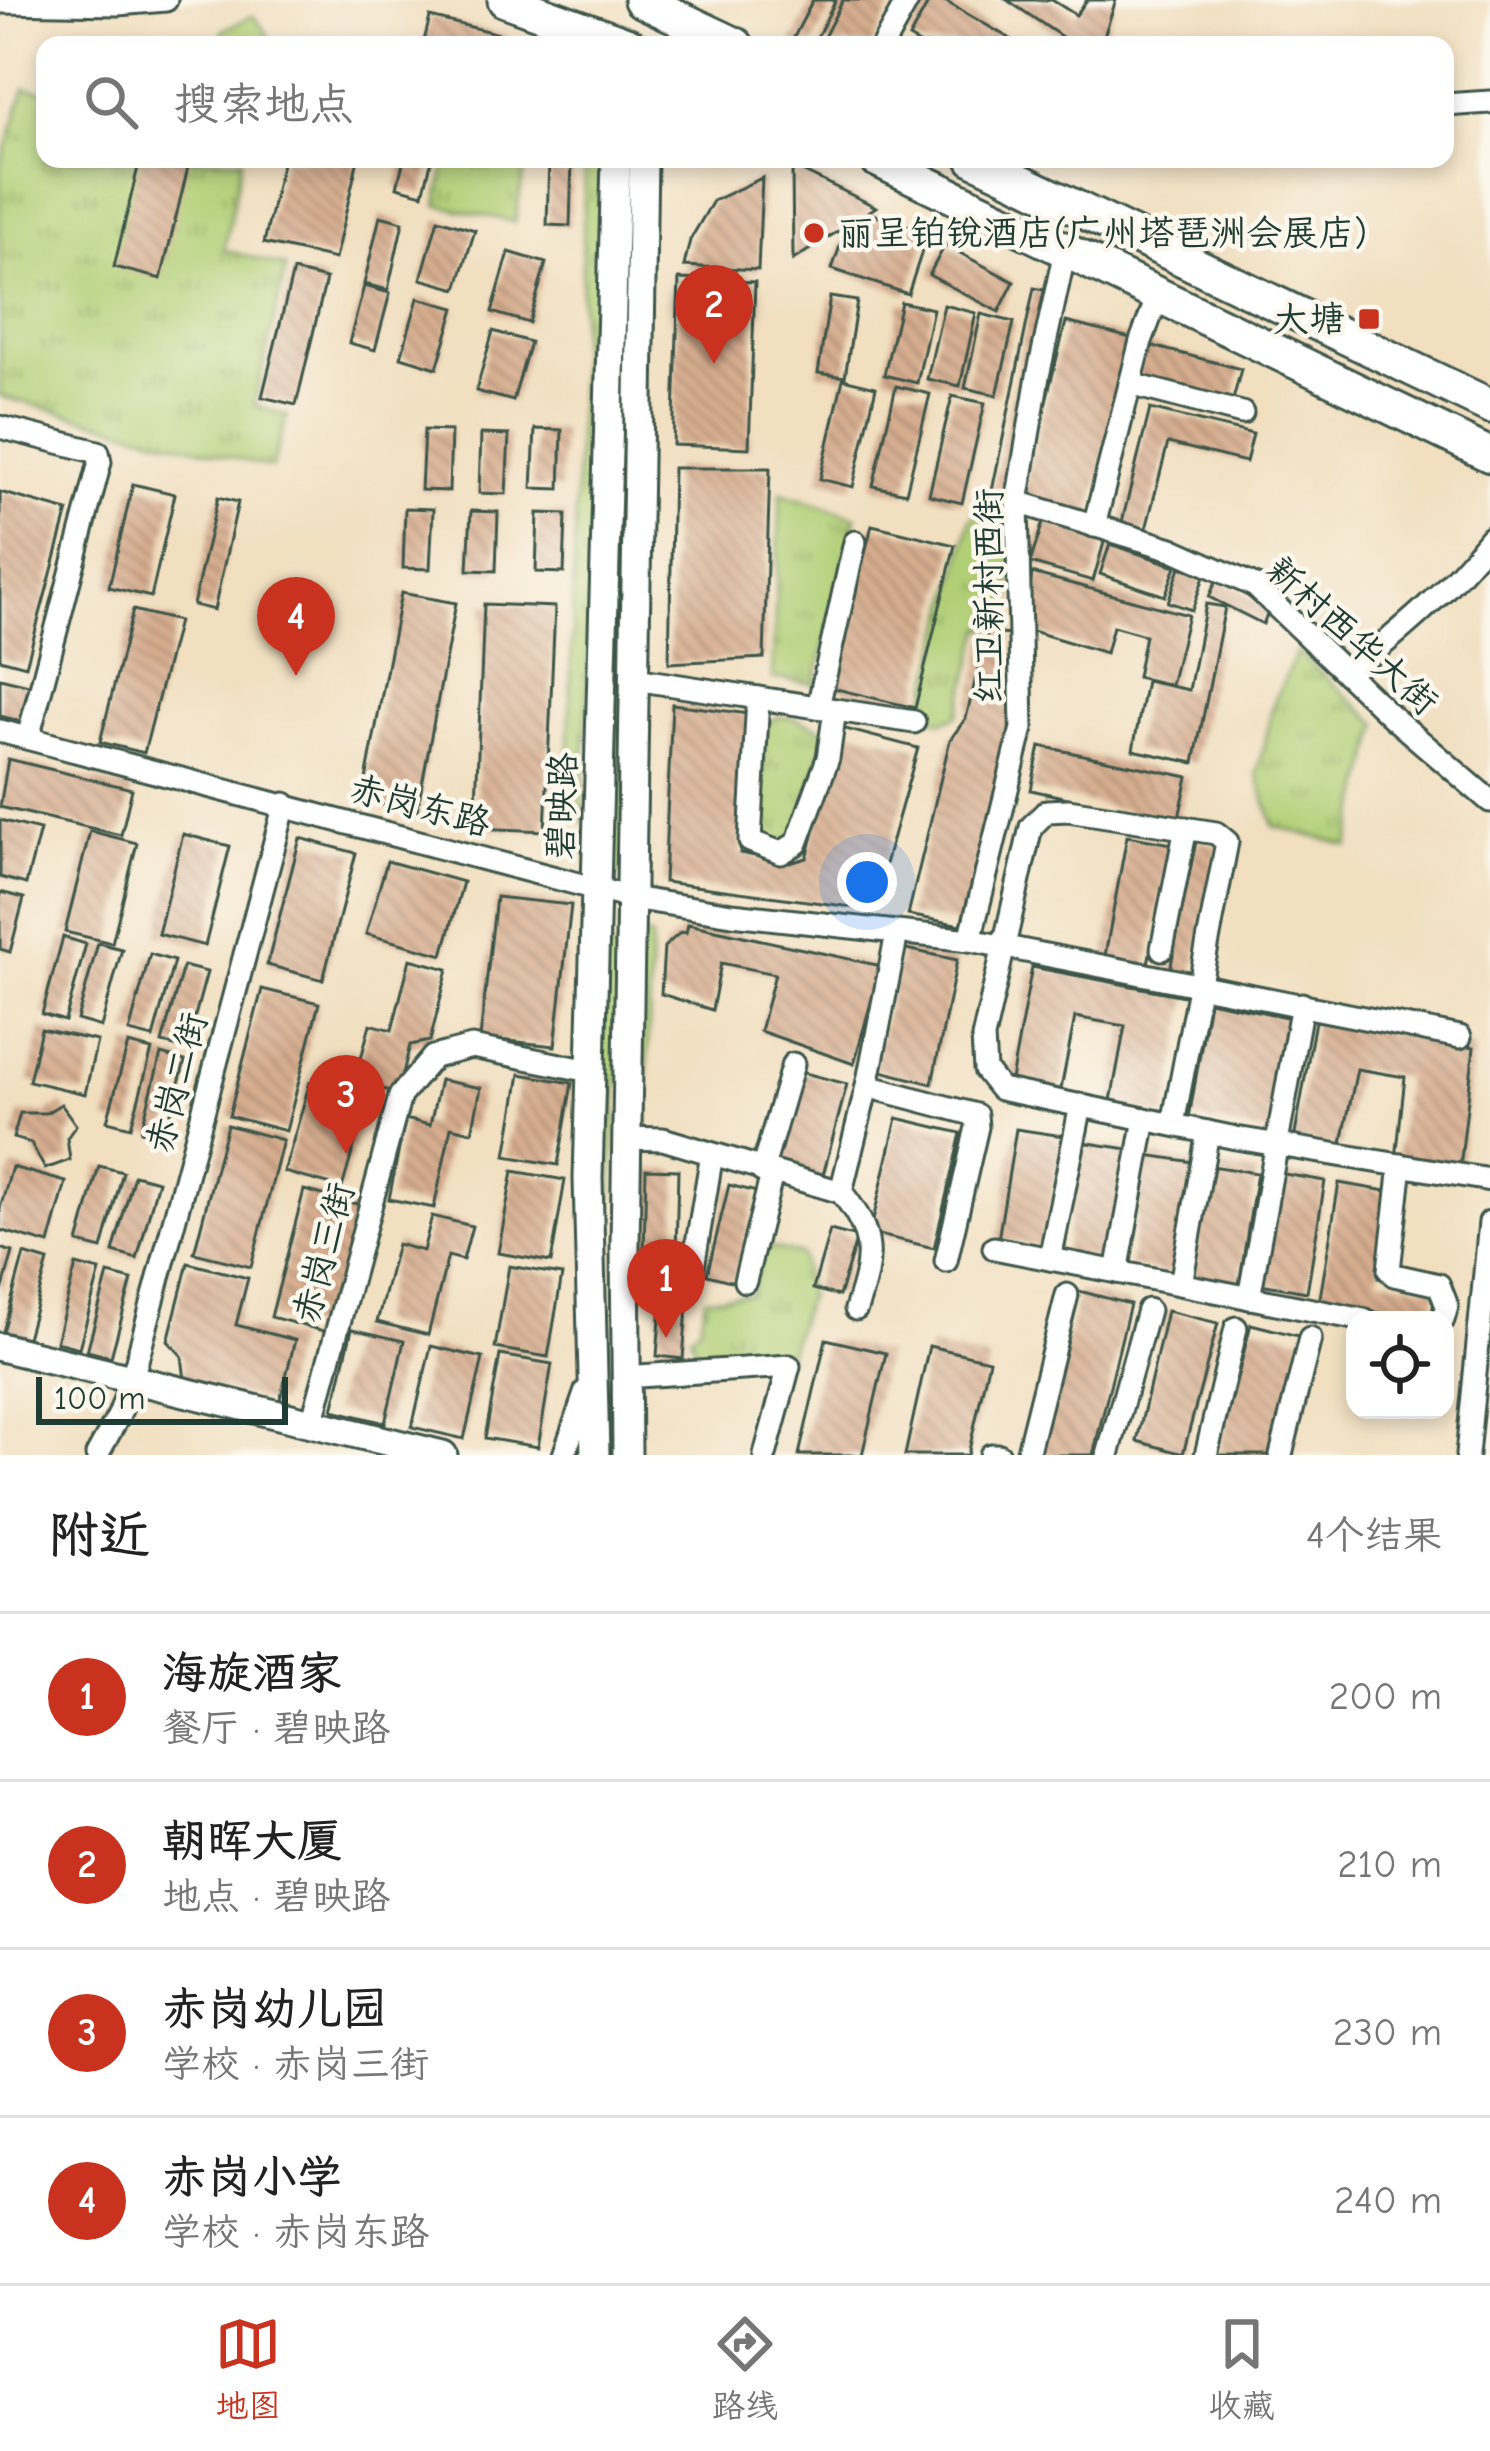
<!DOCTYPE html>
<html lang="zh">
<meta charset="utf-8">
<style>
body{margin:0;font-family:"Comic Neue","LXGW WenKai TC",sans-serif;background:#f2f2f2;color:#222}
.controls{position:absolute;right:36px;bottom:36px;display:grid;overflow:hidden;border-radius:24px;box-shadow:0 6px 18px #0003}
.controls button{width:108px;height:108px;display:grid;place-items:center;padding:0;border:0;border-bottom:3px solid #e0e0e0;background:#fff;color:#222;font:60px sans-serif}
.scale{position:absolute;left:36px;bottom:30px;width:252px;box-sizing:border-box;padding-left:12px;border:6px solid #1f3d34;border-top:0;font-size:33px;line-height:42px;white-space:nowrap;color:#1f3d34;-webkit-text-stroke:9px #fbf7ec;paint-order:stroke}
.you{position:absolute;left:867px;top:882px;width:42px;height:42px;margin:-30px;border:9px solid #fff;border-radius:50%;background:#1a73e8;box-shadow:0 0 0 18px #1a73e833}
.badge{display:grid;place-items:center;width:78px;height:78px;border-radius:50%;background:#c8321e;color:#fff;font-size:39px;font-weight:700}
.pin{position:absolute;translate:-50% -99px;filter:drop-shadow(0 3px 6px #0008)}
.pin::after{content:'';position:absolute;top:63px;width:42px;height:36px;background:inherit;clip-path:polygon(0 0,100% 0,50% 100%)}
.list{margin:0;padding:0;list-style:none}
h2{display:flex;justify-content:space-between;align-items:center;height:156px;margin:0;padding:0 48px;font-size:51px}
h2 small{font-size:39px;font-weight:400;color:#767676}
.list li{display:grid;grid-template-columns:78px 1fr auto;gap:36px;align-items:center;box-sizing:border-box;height:168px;padding:0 48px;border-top:3px solid #e0e0e0}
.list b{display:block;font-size:45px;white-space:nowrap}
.list p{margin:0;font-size:39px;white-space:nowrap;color:#767676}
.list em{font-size:39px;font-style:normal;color:#767676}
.icon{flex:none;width:66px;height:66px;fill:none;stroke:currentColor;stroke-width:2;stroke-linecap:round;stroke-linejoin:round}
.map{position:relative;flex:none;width:1490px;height:1455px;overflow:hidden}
.search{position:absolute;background:#fff;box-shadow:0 6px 18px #0003;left:36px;right:36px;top:36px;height:132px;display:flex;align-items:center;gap:30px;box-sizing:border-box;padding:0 42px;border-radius:24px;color:#767676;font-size:45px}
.sheet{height:828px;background:#fff}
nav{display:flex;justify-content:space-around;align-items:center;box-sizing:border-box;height:168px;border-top:3px solid #e0e0e0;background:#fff;font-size:33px;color:#767676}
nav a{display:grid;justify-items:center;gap:6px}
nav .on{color:#c8321e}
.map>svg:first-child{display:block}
</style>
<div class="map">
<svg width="1490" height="1455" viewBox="0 0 1490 1455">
<defs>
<pattern id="grass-tufts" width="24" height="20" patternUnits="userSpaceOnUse" patternTransform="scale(3)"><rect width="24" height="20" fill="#b1cf76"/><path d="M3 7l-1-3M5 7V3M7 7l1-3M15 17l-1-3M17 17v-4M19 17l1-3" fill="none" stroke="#8fa962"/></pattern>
<pattern id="building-back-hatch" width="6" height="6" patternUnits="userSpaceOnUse" patternTransform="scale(3)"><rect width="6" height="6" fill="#d7ad8f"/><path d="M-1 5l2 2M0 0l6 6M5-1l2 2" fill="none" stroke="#ae8e76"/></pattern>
</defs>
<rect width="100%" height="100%" fill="#fbf7ec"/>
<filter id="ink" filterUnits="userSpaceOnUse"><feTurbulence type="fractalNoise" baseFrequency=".00833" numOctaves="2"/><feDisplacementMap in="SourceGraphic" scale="24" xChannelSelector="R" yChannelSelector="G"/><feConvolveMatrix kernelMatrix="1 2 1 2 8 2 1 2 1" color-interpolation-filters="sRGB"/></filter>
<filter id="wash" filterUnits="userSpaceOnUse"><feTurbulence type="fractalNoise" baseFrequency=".004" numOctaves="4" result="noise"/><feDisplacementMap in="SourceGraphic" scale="48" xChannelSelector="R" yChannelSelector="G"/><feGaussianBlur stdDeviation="2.7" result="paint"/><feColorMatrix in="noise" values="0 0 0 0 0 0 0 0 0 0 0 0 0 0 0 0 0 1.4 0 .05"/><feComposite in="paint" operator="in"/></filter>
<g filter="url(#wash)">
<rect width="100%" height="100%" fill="#f1dfc0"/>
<g fill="url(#grass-tufts)" stroke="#688655" stroke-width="3">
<path d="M 253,16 L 268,34 L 266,45 L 222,45 L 223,30 Z"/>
<path d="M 25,88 L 45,91 L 45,159 L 242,159 L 224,250 L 286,267 L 254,405 L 287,416 L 272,468 L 0,396 L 0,167 Z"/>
<path d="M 447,159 L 526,159 L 515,222 L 437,205 Z"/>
<path d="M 585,159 L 606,159 L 583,821 L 567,815 Z"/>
<path d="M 620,159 L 639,159 L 625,872 L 602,872 Z"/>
<path d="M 781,493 L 856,517 L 815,684 L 772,678 Z"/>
<path d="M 985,497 L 1009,501 L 1015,524 L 1008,624 L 982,629 L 958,715 L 944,721 L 922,716 L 970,521 Z"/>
<path d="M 1297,652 L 1379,724 L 1349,846 L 1274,826 L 1257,774 L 1273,704 Z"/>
<path d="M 779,717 L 794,718 L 827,731 L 797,834 L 778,846 L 758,843 L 766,724 Z"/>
<path d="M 635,935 L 651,937 L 646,1131 L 632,1131 Z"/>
<path d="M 599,948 L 625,950 L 607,1287 L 595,1266 Z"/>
<path d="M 765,1245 L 801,1255 L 808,1294 L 786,1359 L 700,1359 L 690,1335 L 700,1325 L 705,1298 L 751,1294 Z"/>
</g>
<g id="blocks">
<g fill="url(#building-back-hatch)">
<path d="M 813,0 L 836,0 L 813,45 L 790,45 Z"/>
<path d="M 843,0 L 895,0 L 872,45 L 820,45 Z"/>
<path d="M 930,0 L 943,0 L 1021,45 L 921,45 L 909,38 Z"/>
<path d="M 1007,0 L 1052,0 L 1076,15 L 1087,0 L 1116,0 L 1101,45 L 1074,45 Z"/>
<path d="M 430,17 L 508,36 L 506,45 L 423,45 Z"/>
<path d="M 140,159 L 190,159 L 161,279 L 114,267 Z"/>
<path d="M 283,159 L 358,159 L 335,259 L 264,243 Z"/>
<path d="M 404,159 L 432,159 L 423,194 L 397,187 Z"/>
<path d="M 549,159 L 572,159 L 570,226 L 547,225 Z"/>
<path d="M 792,166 L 876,207 L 793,260 Z"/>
<path d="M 762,178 L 758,270 L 684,266 L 690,240 L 713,201 Z"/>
<path d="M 869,213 L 928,233 L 908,294 L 832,269 L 844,234 L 856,232 Z"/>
<path d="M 380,216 L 403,222 L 388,290 L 364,284 Z"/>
<path d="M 438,219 L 475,230 L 457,289 L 421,279 Z"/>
<path d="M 945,245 L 1014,282 L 999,312 L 929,275 Z"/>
<path d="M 509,252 L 546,263 L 529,323 L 492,312 Z"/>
<path d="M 293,271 L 326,279 L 296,405 L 262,397 Z"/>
<path d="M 679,279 L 755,282 L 749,448 L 673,445 Z"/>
<path d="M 364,286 L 390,293 L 375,350 L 349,343 Z"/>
<path d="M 1034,288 L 1052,292 L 1010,495 L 992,491 Z"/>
<path d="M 830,297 L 857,301 L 845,377 L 818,373 Z"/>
<path d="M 418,298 L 455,308 L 437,368 L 401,357 Z"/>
<path d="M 901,302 L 933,309 L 917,383 L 884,375 Z"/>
<path d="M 944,305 L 976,313 L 960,386 L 927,379 Z"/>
<path d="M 981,314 L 1014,322 L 997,395 L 965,388 Z"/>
<path d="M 1066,322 L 1135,339 L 1089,517 L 1021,499 Z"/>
<path d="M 493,331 L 530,342 L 513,401 L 476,391 Z"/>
<path d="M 1145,344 L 1241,369 L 1233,400 L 1137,376 Z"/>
<path d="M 843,379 L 876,387 L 853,487 L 820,479 Z"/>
<path d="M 896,386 L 930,394 L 906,493 L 873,486 Z"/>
<path d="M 952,396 L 985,403 L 962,503 L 929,495 Z"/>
<path d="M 1150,409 L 1253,434 L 1246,462 L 1168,443 L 1145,533 L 1121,526 Z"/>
<path d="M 535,429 L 562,430 L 560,489 L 532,488 Z"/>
<path d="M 424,430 L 451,431 L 449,491 L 421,490 Z"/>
<path d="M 481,434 L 509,435 L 506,494 L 479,493 Z"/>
<path d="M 673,468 L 770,468 L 764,658 L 669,663 Z"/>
<path d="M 133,484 L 175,494 L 151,597 L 109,587 Z"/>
<path d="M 0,492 L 68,511 L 26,666 L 0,659 Z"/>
<path d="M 218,497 L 238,502 L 214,610 L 193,605 Z"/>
<path d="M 405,508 L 433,509 L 430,569 L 403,568 Z"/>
<path d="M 471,511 L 498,512 L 496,571 L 468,570 Z"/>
<path d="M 538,513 L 566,514 L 564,573 L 536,572 Z"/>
<path d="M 1043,522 L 1105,539 L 1093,581 L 1030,563 Z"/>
<path d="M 872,525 L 955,545 L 915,708 L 832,688 Z"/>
<path d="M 1110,544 L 1176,566 L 1165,596 L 1100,574 Z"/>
<path d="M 1180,567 L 1205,574 L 1192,610 L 1168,602 Z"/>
<path d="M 1032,573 L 1188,615 L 1171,685 L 1137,677 L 1145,635 L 1113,626 L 1106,653 L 1025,629 Z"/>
<path d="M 1218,577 L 1269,610 L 1263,624 L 1209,597 Z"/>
<path d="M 401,593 L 456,603 L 417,811 L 362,801 Z"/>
<path d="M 484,604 L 555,607 L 545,831 L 475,828 Z"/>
<path d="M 1206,604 L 1225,607 L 1194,763 L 1133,750 L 1146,681 L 1189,690 Z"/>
<path d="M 133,610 L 178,621 L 144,753 L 100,742 Z"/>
<path d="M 987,633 L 1011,635 L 1009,735 L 961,925 L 908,915 L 950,740 L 966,718 Z"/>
<path d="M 0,678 L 29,685 L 20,721 L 0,716 Z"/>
<path d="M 672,704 L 749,714 L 740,853 L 790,863 L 807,858 L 842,728 L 918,748 L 876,896 L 859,908 L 664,882 Z"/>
<path d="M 1040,746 L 1188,777 L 1178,822 L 1031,790 Z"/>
<path d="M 8,759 L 132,789 L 121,835 L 0,807 Z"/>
<path d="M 0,820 L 40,830 L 26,884 L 0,877 Z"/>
<path d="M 90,831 L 137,843 L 112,943 L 65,932 Z"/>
<path d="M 183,834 L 230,846 L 205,946 L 158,934 Z"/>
<path d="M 1127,836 L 1171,844 L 1147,969 L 1104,961 Z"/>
<path d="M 300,838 L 356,853 L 323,980 L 267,965 Z"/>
<path d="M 1196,841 L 1218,845 L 1193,975 L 1170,970 Z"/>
<path d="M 387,861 L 463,882 L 443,955 L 366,934 Z"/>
<path d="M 0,892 L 24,898 L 10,952 L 0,949 Z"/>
<path d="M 496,897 L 571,905 L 555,1046 L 480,1038 Z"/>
<path d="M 688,924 L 881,966 L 854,1064 L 760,1031 L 775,974 L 721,963 L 712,1010 L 661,994 L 664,947 L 681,932 L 686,933 Z"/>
<path d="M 63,937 L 86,944 L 65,1021 L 42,1014 Z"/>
<path d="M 98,943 L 122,949 L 101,1027 L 77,1020 Z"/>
<path d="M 902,948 L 957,960 L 932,1084 L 873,1069 Z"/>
<path d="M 150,954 L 174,961 L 153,1038 L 129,1032 Z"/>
<path d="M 410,959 L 448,969 L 430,1041 L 410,1045 L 398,1093 L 355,1082 L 370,1024 L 392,1030 Z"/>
<path d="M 183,966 L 207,972 L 186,1049 L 162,1043 Z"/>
<path d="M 1032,967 L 1189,997 L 1166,1117 L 1110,1106 L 1125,1026 L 1075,1017 L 1060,1094 L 1010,1085 Z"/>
<path d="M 262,989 L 319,1003 L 286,1131 L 229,1116 Z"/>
<path d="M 1209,1001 L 1291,1018 L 1268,1133 L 1189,1118 Z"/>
<path d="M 1315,1021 L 1474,1047 L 1460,1168 L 1396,1159 L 1405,1077 L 1357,1069 L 1341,1148 L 1294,1140 Z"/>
<path d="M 41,1029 L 97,1041 L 85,1094 L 29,1081 Z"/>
<path d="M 128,1044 L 152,1050 L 131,1127 L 107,1121 Z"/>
<path d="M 161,1054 L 185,1061 L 164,1138 L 141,1131 Z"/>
<path d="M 797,1071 L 847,1084 L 821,1183 L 771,1170 Z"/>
<path d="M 520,1074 L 572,1083 L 558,1165 L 506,1156 Z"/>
<path d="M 440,1080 L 481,1088 L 472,1132 L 451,1127 L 434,1208 L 389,1199 L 405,1119 L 430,1125 Z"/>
<path d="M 310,1082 L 368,1098 L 342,1188 L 284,1172 Z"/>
<path d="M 61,1104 L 76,1125 L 67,1138 L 70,1160 L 45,1169 L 31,1143 L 13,1138 L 20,1113 L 46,1113 Z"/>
<path d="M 897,1118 L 961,1133 L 934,1248 L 870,1233 Z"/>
<path d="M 227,1125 L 283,1140 L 251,1267 L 194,1253 Z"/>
<path d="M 1016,1129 L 1063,1136 L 1044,1247 L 998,1240 Z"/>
<path d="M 1082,1142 L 1128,1149 L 1110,1261 L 1064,1253 Z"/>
<path d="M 1147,1155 L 1193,1162 L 1175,1274 L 1129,1266 Z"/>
<path d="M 99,1166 L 123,1172 L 102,1249 L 78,1243 Z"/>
<path d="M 1211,1166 L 1257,1173 L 1239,1285 L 1193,1277 Z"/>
<path d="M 12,1167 L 66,1182 L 49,1244 L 0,1230 L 0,1208 Z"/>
<path d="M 646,1169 L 678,1170 L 675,1295 L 643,1294 Z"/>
<path d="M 513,1171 L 565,1180 L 551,1262 L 498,1253 Z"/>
<path d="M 1278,1173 L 1325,1181 L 1307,1292 L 1260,1284 Z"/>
<path d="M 134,1175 L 158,1181 L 137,1259 L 113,1252 Z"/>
<path d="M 1339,1183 L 1392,1192 L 1378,1278 L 1436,1288 L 1431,1320 L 1319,1304 Z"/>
<path d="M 729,1185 L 757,1192 L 734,1282 L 707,1275 Z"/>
<path d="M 304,1190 L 361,1205 L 327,1332 L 271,1317 Z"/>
<path d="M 432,1216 L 472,1226 L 463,1260 L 448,1256 L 428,1335 L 377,1322 L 397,1244 L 423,1251 Z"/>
<path d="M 830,1230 L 857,1237 L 839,1296 L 813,1289 Z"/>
<path d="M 0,1248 L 13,1252 L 1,1295 L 0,1295 Z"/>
<path d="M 24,1254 L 48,1261 L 27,1338 L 3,1332 Z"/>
<path d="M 188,1263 L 248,1278 L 236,1325 L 295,1340 L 279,1404 L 185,1380 L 182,1356 L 168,1341 Z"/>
<path d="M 76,1265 L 100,1271 L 79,1348 L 56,1342 Z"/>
<path d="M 509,1266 L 562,1275 L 548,1357 L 495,1348 Z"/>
<path d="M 108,1274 L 132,1280 L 111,1357 L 87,1351 Z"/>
<path d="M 1079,1291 L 1130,1304 L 1093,1455 L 1039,1455 Z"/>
<path d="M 661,1306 L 687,1308 L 683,1359 L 657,1356 Z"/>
<path d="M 1167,1311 L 1218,1323 L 1183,1454 L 1137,1441 Z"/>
<path d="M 1251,1324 L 1302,1337 L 1272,1455 L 1218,1455 Z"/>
<path d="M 352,1329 L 404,1341 L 385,1423 L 333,1410 Z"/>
<path d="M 826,1339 L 886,1353 L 862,1455 L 799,1455 Z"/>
<path d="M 431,1346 L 483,1358 L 464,1439 L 412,1427 Z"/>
<path d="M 929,1346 L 989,1360 L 968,1455 L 905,1455 Z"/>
<path d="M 500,1355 L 552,1364 L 538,1447 L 485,1438 Z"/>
</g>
</g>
</g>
<g filter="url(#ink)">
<use href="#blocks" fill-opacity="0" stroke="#3e5549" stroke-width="3"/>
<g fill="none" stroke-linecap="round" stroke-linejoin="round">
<defs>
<g id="minor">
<path d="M 0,2 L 118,4 L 166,0"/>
<path d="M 883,45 L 908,0"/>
<path d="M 1445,105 L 1490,102"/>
<path d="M 1130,384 L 1242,413"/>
<path d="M 0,427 L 98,452 L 100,462 L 28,738"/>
<path d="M 1017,502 L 1172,549 L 1255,586 L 1391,716 L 1490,801"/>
<path d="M 1094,526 L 1141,341 L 1158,296"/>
<path d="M 1347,674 C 1399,632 1449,591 1490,538"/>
<path d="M 635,679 L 914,722"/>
<path d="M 758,698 L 750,841 L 781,853 L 797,843 L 828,758 L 835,710"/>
<path d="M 818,707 L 855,542"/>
<path d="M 0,731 L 631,898 L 732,914 L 970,940 L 1460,1037"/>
<path d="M 970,940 L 1022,728 L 1017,502 L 1038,376 L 1065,251"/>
<path d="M 1162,949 L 1186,828"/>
<path d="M 867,1086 L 976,1115 L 977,1127 L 946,1261"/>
<path d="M 1173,1124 L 1227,842 L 1216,833 L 1068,810 L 1047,811 L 1031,827 L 983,1038 L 985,1070 L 1000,1089 L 1236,1138 L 1490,1180"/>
<path d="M 626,1138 L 663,1139 L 841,1192 L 867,1086 L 897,933"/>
<path d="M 1401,1165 L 1389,1270 L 1394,1275 L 1439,1285 L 1447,1306 L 1443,1320"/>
<path d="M 762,1171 L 793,1064"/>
<path d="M 841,1192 C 876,1235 873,1258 856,1309"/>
<path d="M 994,1248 L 1364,1320"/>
<path d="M 1050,1259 L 1081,1105"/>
<path d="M 1117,1272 L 1145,1119"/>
<path d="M 691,1279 L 712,1154"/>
<path d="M 745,1281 L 772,1174"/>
<path d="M 1181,1284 L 1208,1132"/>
<path d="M 1249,1298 L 1302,1004"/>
<path d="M 624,1377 L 789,1366 L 765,1455"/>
<path d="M 312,1423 L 400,1096 L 433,1057 L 472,1047 L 590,1071"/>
<path d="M 97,1455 L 119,1415 L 132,1379 L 285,804"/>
<path d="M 564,1455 L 586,1391"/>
<path d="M 991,1455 L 999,1455"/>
<path d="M 1027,1455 L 1067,1295"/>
<path d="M 1108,1455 L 1148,1310"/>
<path d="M 1206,1455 L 1236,1328"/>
<path d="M 1281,1455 L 1310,1338"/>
<path d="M 1467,1455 L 1490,1222"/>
</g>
<g id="major">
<path d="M 0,1347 L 443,1455"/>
<path d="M 595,1455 L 588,1178 L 616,159"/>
<path d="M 627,1455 L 625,1245 L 643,159"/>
</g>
<g id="highway">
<path d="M 505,0 L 629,45"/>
<path d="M 641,0 L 736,45"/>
<path d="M 876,159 L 1490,455"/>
<path d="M 974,159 L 1490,406"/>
</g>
</defs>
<use href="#minor" stroke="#3e5549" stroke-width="27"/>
<use href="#major" stroke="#3e5549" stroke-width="33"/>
<use href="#highway" stroke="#3e5549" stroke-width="39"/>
<use href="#minor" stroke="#fff" stroke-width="21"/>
<use href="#major" stroke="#fff" stroke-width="27"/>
<use href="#highway" stroke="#fff" stroke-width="33"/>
</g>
</g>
<g fill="#c8321e" stroke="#fbf7ec" stroke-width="4.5">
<circle cx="814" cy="233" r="12"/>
<rect x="1357" y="307" width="24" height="24" rx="6"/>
</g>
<g text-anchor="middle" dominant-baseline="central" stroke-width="9" stroke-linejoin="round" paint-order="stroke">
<g font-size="36" fill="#1f3d34" stroke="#fbf7ec" text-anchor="start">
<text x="838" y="233">丽呈铂锐酒店(广州塔琶洲会展店)</text>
<text x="1345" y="319" text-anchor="end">大塘</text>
</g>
<g font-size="36" fill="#1f3d34" stroke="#fbf7ec">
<text transform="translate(989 596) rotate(-90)">红卫新村西街</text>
<text transform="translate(1352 636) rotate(42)">新村西华大街</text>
<text transform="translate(420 806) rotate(15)">赤岗东路</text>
<text transform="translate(562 806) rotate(-88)">碧映路</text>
<text transform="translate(177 1083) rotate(-75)">赤岗二街</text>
<text transform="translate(324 1253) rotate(-75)">赤岗三街</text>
</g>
</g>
</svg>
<div class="controls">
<button><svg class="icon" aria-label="locate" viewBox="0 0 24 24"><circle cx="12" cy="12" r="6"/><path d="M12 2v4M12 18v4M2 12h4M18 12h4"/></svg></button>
</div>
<div class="scale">100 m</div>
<div class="you"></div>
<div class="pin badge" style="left:666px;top:1338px">1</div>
<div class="pin badge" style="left:714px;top:364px">2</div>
<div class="pin badge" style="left:346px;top:1154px">3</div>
<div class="pin badge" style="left:296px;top:676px">4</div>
<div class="search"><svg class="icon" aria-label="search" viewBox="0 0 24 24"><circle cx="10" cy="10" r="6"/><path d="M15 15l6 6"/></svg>搜索地点</div>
</div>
<section class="sheet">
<h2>附近<small>4个结果</small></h2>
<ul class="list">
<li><span class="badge">1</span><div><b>海旋酒家</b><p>餐厅 · 碧映路</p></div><em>200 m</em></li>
<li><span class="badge">2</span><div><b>朝晖大厦</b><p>地点 · 碧映路</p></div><em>210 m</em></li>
<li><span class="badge">3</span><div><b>赤岗幼儿园</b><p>学校 · 赤岗三街</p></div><em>230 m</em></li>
<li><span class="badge">4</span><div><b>赤岗小学</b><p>学校 · 赤岗东路</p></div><em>240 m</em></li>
</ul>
</section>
<nav>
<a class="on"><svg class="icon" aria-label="map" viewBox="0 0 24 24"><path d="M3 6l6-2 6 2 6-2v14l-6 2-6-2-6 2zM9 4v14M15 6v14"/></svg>地图</a>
<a><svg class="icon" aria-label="directions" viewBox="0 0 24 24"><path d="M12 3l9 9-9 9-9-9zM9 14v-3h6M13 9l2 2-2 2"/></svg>路线</a>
<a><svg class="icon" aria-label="saved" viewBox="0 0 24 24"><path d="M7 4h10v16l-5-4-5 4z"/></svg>收藏</a>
</nav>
